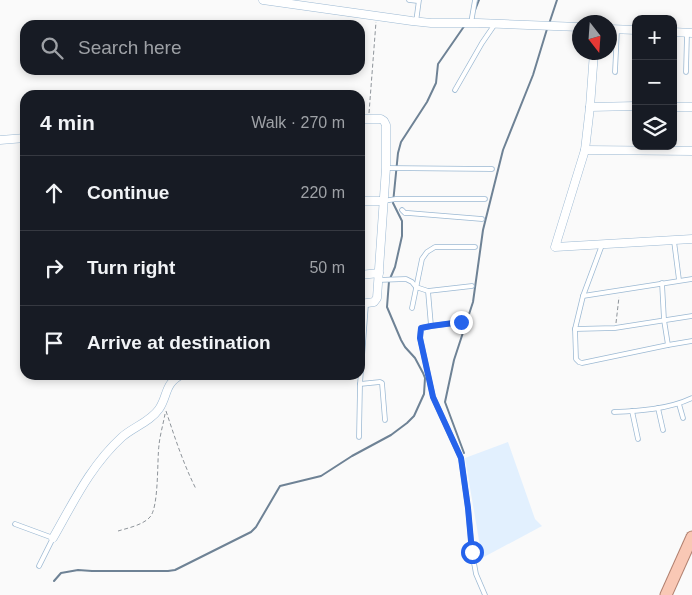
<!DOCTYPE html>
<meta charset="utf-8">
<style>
body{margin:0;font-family:Helvetica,sans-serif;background:#20242c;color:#f1f3f6}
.controls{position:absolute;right:15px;top:15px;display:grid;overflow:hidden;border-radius:10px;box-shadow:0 2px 8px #0003}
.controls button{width:45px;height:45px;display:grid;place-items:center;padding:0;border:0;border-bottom:1px solid #363941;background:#171b24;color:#f1f3f6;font:25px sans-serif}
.compass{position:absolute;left:572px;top:15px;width:45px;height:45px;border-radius:50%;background:#171b24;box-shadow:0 2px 8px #0003;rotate:163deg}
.stop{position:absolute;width:15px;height:15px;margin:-11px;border:4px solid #2563eb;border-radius:50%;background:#fff}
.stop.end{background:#2563eb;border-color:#fff;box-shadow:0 1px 5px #0008}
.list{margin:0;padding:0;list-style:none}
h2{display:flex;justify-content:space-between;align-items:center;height:65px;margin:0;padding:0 20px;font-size:21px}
h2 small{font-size:16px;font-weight:400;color:#9ea1a6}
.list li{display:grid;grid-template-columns:32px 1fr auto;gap:15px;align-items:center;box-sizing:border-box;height:75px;padding:0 20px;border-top:1px solid #363941}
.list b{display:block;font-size:19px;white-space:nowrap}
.list em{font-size:16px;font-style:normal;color:#9ea1a6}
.icon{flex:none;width:28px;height:28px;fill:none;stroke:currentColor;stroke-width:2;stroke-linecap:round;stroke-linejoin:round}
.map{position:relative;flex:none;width:692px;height:595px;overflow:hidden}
.search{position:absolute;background:#171b24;box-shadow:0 2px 8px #0003;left:20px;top:20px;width:345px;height:55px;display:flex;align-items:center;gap:12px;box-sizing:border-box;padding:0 18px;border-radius:15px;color:#9ea1a6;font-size:19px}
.panel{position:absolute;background:#171b24;box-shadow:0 2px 8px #0003;left:20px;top:90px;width:345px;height:290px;border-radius:15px}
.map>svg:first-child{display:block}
</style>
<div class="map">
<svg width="692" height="595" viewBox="0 0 692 595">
<rect width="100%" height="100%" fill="#fafafa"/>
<path fill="#e2f0fe" d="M 508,442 L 535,519 L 542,526 L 482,558 L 465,458 Z"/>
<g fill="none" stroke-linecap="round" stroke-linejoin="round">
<g stroke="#6e8295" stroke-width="2">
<path d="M 475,10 L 479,0"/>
<path d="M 549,24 L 557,0"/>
<path d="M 464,453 L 445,402 L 454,360 L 473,302 L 483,230 L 503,150 L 533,75 L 547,29"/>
<path d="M 54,581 L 61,573 L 78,570 L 92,571 L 168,571 L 175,570 L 251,532 L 256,527 L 280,486 L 321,476 L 352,456 L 391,435 L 407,423 L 414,416 L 424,394 L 425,378 L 423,373 L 415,358 L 405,347 L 401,340 L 387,307 L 389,281 L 395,267 L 402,236 L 402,221 L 393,203 L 398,153 L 401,142 L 427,102 L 436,83 L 438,64 L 465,25"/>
</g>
<defs>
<g id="service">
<path d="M 409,0 L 418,1"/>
<path d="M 416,22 L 419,0"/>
<path d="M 471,23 L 475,0"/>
<path d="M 615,72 L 617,30"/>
<path d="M 686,72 L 687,33"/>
<path d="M 455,90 L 482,43 L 495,24"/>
<path d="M 386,168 L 492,169"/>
<path d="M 383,201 L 396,199 L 485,199"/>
<path d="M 402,210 L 405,213 L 408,213 L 482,219"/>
<path d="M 674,241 L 679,280"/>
<path d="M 602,245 L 583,296 L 575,329 L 576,359 L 579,362 L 582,363 L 668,345 L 692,341"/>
<path d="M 378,280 L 406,279 L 412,282 L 416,287 L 428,291 L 472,286"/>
<path d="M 662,283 L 664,320 L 668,345"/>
<path d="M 428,291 L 431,326"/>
<path d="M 583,296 L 692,279"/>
<path d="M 412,308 L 422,259 L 427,252 L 435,247 L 475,247"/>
<path d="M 461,322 L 431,326 L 421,328 L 420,338 L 433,397 L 461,458 L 468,508 L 472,552 L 476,574 L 485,595"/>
<path d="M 575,329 L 615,328 L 692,316"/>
<path d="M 360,384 L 380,382 L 382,383 L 385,420"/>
<path d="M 679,404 L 683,418"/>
<path d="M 658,408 L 663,430"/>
<path d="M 632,411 L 638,439"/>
<path d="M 614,412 C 640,411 669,409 692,398"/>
<path d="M 359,437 L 360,384 L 366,304"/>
<path d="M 15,524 L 53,538 L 39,566"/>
</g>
<g id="minor">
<path d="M 263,0 L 412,21 L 431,23 L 478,23 L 580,27"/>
<path d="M 610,29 L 636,30"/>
<path d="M 673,32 L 692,33"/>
<path d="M 594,52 L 590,107 L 585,150 L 555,247 L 692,239"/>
<path d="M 590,107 L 636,106"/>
<path d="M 673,107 L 692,107"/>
<path d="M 360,119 L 381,119 L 384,121 L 386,125 L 386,168 L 377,298 L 374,302 L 360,304"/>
<path d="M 0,140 L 25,138"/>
<path d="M 585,150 L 692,151"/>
<path d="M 360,201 L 383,201"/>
<path d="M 360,275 L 379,273"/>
<path d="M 53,538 C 73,503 91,465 122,437 C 133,427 150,422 159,409 C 168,396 164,384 181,375"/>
</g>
<path id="primary" d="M 666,595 L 692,537"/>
</defs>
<use href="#service" stroke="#9cb9d3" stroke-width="5.5"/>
<use href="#minor" stroke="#9cb9d3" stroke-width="9"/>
<use href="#primary" stroke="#b1806f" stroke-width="13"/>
<g stroke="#8e949a" stroke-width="1" stroke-dasharray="4 2.5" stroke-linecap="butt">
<path d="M 369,113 L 376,22"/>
<path d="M 616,323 L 619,297"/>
<path d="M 166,411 C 175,438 183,463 196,489"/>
<path d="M 118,531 C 128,528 143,525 150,517 C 159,507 157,460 159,445 C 160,435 163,425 165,414"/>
</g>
<use href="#service" stroke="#fff" stroke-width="4"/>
<use href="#minor" stroke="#fff" stroke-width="8"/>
<use href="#primary" stroke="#f9c8b5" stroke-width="11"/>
</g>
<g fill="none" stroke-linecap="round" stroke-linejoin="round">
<path stroke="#2563eb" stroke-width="6" d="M 461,322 L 431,326 L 421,328 L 420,338 L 433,397 L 461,458 L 468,508 L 472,552"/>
</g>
</svg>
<div class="controls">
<button>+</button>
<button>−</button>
<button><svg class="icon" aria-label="layers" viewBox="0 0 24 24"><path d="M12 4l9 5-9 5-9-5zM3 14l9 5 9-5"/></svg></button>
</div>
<svg class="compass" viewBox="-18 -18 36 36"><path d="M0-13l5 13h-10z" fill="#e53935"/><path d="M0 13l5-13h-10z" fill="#9ea1a6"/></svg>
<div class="stop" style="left:472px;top:552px"></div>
<div class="stop end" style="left:461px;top:322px"></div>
<div class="search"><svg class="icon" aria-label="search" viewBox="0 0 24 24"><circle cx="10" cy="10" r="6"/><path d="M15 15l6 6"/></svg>Search here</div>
<section class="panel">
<h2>4 min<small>Walk · 270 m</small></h2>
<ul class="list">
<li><svg class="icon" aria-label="ahead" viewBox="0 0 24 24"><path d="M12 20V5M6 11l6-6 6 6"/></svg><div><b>Continue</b></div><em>220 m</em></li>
<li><svg class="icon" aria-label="right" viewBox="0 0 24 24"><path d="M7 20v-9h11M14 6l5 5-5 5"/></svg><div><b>Turn right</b></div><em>50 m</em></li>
<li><svg class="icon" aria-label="arrive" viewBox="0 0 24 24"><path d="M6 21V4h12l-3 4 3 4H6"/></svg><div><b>Arrive at destination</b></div></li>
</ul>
</section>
</div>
